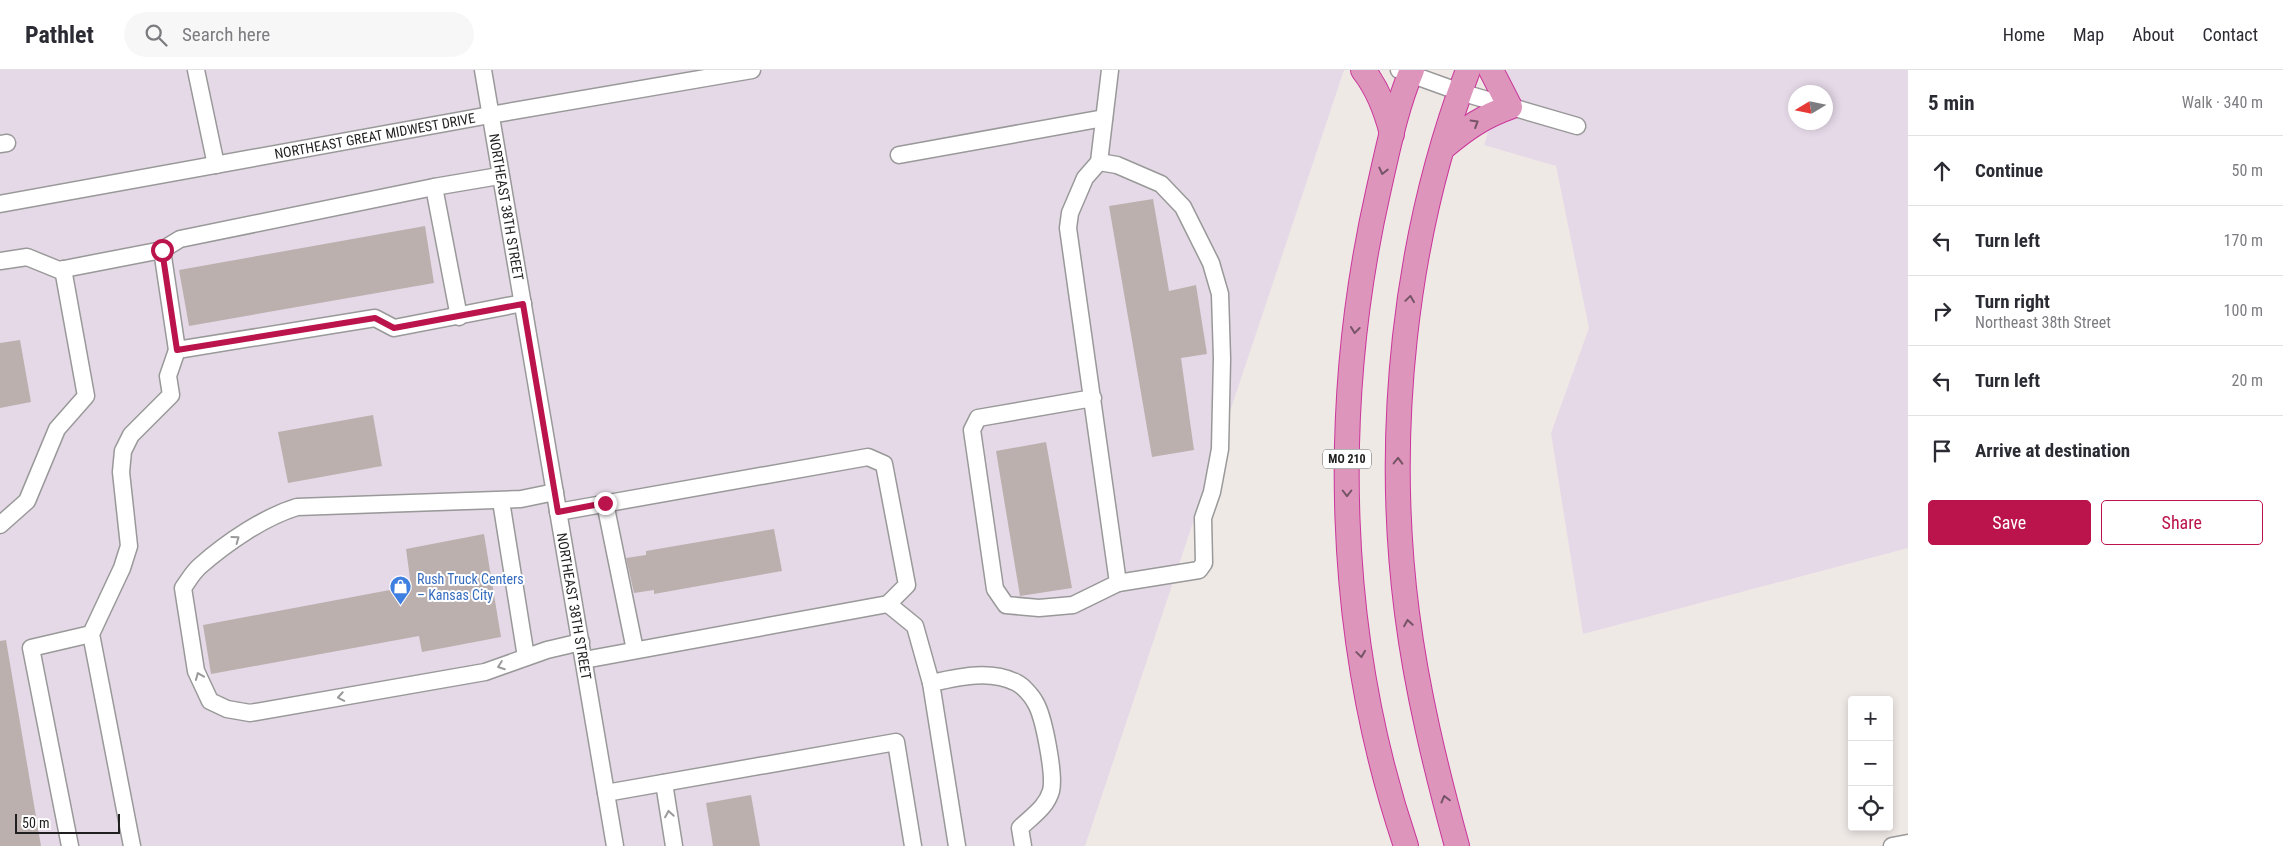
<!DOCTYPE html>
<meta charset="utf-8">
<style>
body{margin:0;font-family:"Roboto Condensed",sans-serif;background:#f7f7f7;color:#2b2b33}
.controls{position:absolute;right:15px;bottom:15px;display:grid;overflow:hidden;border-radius:5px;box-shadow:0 2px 8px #0003}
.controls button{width:45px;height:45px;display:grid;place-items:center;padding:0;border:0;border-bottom:1px solid #e1e1e2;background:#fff;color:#2b2b33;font:25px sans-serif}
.compass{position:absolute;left:1788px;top:15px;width:45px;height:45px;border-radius:50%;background:#fff;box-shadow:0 2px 8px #0003;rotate:260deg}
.scale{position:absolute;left:15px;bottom:12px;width:105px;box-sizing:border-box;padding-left:5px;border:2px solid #1f1f1f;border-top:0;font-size:14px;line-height:18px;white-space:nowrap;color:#1f1f1f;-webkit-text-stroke:4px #fff;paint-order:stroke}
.stop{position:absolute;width:15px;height:15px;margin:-11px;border:4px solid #bb134b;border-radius:50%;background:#fff}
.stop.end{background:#bb134b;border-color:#fff;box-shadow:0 1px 5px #0008}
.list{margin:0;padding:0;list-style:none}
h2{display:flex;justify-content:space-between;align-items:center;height:65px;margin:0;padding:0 20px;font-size:21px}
h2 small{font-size:16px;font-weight:400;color:#7c7c81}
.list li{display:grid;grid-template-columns:32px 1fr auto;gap:15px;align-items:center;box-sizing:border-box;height:70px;padding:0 20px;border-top:1px solid #e1e1e2}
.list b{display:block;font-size:19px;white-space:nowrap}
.list p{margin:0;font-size:16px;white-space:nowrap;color:#7c7c81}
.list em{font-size:16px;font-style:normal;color:#7c7c81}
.actions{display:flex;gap:10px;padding:15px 20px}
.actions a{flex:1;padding:11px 0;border:1px solid #bb134b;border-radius:5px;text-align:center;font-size:18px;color:#bb134b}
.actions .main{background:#bb134b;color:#fff}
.icon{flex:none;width:28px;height:28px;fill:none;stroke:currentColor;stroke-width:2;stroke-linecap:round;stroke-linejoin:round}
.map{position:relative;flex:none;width:1908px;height:776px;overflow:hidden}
header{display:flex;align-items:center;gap:30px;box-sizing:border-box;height:70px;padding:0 25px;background:#fff;border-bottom:1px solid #e1e1e2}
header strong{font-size:24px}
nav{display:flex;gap:28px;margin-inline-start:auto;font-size:18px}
.search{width:350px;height:45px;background:#f7f7f7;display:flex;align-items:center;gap:12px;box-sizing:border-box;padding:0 18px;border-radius:28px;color:#7c7c81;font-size:19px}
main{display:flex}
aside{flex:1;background:#fff}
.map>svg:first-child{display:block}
</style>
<header>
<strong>Pathlet</strong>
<div class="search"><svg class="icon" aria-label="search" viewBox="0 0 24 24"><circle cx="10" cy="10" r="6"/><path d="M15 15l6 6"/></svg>Search here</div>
<nav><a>Home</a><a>Map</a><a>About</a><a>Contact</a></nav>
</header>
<main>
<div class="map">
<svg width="1908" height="776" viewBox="0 0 1908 776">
<rect width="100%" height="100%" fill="#efe9e6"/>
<g fill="#e5d9e7" fill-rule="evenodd">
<path d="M 0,0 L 1344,0 L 1085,776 L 0,776 Z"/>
<path d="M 1507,0 L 1908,0 L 1908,478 L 1583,564 L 1551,363 L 1589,258 L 1556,96 L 1484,75 ZM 1796,22 L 1826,22 L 1826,52 L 1796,52 Z"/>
</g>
<g fill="#bcb0af">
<path d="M 1153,129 L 1169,221 L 1196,215 L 1207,284 L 1181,288 L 1194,380 L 1152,387 L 1109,136 Z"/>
<path d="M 425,156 L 434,213 L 189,256 L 179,200 Z"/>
<path d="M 20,270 L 31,332 L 0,338 L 0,273 Z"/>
<path d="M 373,345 L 382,396 L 288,413 L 278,362 Z"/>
<path d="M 1046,372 L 1072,518 L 1020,526 L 996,381 Z"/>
<path d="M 774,459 L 782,501 L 654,524 L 654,520 L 634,523 L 626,488 L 646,485 L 646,481 Z"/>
<path d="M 484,464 L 501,567 L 422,582 L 419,566 L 211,604 L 203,555 L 411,516 L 406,479 Z"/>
<path d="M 6,570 L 41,776 L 0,776 L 0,571 Z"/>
<path d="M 751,725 L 760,776 L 713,776 L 706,733 Z"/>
</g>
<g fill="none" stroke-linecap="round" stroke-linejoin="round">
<defs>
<g id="minor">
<path d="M 196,0 L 216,95"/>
<path id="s1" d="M 483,0 L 615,776"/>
<path d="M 1399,0 L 1460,22 L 1577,56"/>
<path d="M 0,74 L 7,73"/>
<path d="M 899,85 L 1104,48"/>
<path d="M 1099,92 L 1117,95 L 1161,114 L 1183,137 L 1211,193 L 1220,224 L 1222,289 L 1220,379 L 1212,422 L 1203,448 L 1204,493 L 1199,500 L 1118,513"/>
<path d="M 499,106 L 434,117 L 180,169 L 162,180 L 177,280 L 375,248 L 394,258 L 523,233"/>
<path d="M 434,117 L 459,247"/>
<path id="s2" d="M 0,134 L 490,45 L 752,0"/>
<path d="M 0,191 L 27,187 L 59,200 L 162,180"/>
<path d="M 1093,328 L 978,348 L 972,360 L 995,519 L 1006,535 L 1039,538 L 1073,535 L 1118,513 L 1068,158 L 1070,143 L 1085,108 L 1099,92 L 1110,0"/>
<path d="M 555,422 L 521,429 L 297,437 C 264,447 226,473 200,496 C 193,502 188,511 183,518 L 196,601 L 210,631 L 227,639 L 250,643 L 485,602 L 547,580 L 581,572"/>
<path d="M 501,431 L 526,587"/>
<path d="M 605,433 L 635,580"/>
<path d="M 558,442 L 868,387 L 884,394 L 907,515 L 888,534 L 584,590"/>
<path d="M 0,455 L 27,431 L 57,359 L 86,326 L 63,199"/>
<path d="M 888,534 L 915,556 L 931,613"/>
<path d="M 664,713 L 674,776"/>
<path d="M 606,723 L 896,672 L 913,776"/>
<path d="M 70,776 L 31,578 L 91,564"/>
<path d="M 132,776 L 91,564 L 122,498 L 129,476 L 121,402 L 123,381 L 131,365 L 171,325 L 168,306 L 177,280"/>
<path d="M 957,776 L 931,613 C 958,607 991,599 1017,613 C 1023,616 1032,626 1035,632 C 1044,646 1055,706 1051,721 C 1046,738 1032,746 1020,758 L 1023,776"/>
<path d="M 1892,776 L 1908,773"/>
</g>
<g id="highway">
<path d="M 1363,0 C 1378,19 1386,40 1392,64"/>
<path d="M 1444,77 C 1465,59 1484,46 1510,37 L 1491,0"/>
<path d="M 1406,776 C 1335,566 1330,333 1379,118 C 1388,79 1396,37 1412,0"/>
<path d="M 1457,776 C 1436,699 1417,622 1407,543 C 1384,365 1404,168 1468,0"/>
</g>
</defs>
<use href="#minor" stroke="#999" stroke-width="19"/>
<use href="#highway" stroke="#ca369a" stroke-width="26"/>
<use href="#minor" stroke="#fff" stroke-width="16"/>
<use href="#highway" stroke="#de95bc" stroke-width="24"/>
</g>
<defs><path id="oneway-chevron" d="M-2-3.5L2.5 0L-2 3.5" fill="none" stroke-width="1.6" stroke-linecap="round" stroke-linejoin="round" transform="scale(1.25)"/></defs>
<g stroke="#755466">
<use href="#oneway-chevron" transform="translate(1475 53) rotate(-31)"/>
<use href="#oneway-chevron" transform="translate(1383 101) rotate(103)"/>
<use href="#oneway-chevron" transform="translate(1410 229) rotate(-82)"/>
<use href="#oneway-chevron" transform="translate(1355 260) rotate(97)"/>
<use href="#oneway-chevron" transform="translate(1398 391) rotate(-89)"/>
<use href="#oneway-chevron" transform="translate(1347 423) rotate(90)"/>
<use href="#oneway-chevron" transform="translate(1408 553) rotate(-99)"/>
<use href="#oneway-chevron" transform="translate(1361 584) rotate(82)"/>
<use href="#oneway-chevron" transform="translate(1445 729) rotate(-105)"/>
</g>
<g stroke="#9a9a9a">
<use href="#oneway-chevron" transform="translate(236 469) rotate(-36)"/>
<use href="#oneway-chevron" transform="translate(501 596) rotate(160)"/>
<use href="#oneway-chevron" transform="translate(199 606) rotate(-112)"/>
<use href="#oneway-chevron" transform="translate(341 627) rotate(170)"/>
<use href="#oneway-chevron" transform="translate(669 744) rotate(-99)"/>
</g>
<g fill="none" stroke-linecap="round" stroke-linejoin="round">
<path stroke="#bb134b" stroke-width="6" d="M 162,180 L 177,280 L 375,248 L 394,258 L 523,234 L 558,442 L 605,433"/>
</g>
<defs>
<symbol id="shop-pin" viewBox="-11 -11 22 30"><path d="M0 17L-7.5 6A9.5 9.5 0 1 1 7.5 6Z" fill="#3f7fe0" stroke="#fff"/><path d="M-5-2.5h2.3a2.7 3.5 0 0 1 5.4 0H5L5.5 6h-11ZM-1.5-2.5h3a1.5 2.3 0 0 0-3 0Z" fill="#fff"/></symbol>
</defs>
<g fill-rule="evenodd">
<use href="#shop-pin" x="388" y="504" width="25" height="34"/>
</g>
<g text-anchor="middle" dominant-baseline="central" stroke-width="4" stroke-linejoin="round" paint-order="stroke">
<rect fill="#fff" stroke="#626262" stroke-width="1" x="1323" y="379.5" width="48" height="19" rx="4"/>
<g font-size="12" font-weight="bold" fill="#1f1f1f">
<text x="1347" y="389">MO 210</text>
</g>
<g font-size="14" fill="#1f1f1f" stroke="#fff">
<text stroke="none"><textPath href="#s2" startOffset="381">NORTHEAST GREAT MIDWEST DRIVE</textPath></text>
<text stroke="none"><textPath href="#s1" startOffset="139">NORTHEAST 38TH STREET</textPath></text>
<text stroke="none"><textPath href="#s1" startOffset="544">NORTHEAST 38TH STREET</textPath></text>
</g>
<g font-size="14" fill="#366cbe" stroke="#fff" text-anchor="start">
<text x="417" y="509">Rush Truck Centers<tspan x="417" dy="16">– Kansas City</tspan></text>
</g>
</g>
</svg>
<div class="controls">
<button>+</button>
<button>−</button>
<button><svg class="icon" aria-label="locate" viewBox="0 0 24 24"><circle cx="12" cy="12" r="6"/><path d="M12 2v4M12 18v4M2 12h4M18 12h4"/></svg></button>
</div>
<svg class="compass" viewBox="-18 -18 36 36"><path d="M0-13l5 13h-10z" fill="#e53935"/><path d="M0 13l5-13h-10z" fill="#7c7c81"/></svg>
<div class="scale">50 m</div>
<div class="stop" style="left:162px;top:180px"></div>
<div class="stop end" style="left:605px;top:433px"></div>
</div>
<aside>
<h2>5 min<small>Walk · 340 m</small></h2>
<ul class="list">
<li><svg class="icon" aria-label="ahead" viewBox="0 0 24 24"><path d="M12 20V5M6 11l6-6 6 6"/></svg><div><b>Continue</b></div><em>50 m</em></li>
<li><svg class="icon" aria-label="left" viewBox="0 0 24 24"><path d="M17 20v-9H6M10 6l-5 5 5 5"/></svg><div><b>Turn left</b></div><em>170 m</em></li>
<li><svg class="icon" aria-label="right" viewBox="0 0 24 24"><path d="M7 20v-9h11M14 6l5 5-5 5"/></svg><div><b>Turn right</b><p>Northeast 38th Street</p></div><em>100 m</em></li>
<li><svg class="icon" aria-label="left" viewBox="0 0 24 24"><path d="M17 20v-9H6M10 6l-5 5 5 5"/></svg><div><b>Turn left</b></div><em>20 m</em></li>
<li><svg class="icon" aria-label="arrive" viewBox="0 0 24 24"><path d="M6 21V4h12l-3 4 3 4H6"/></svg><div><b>Arrive at destination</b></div></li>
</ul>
<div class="actions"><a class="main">Save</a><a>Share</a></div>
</aside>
</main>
